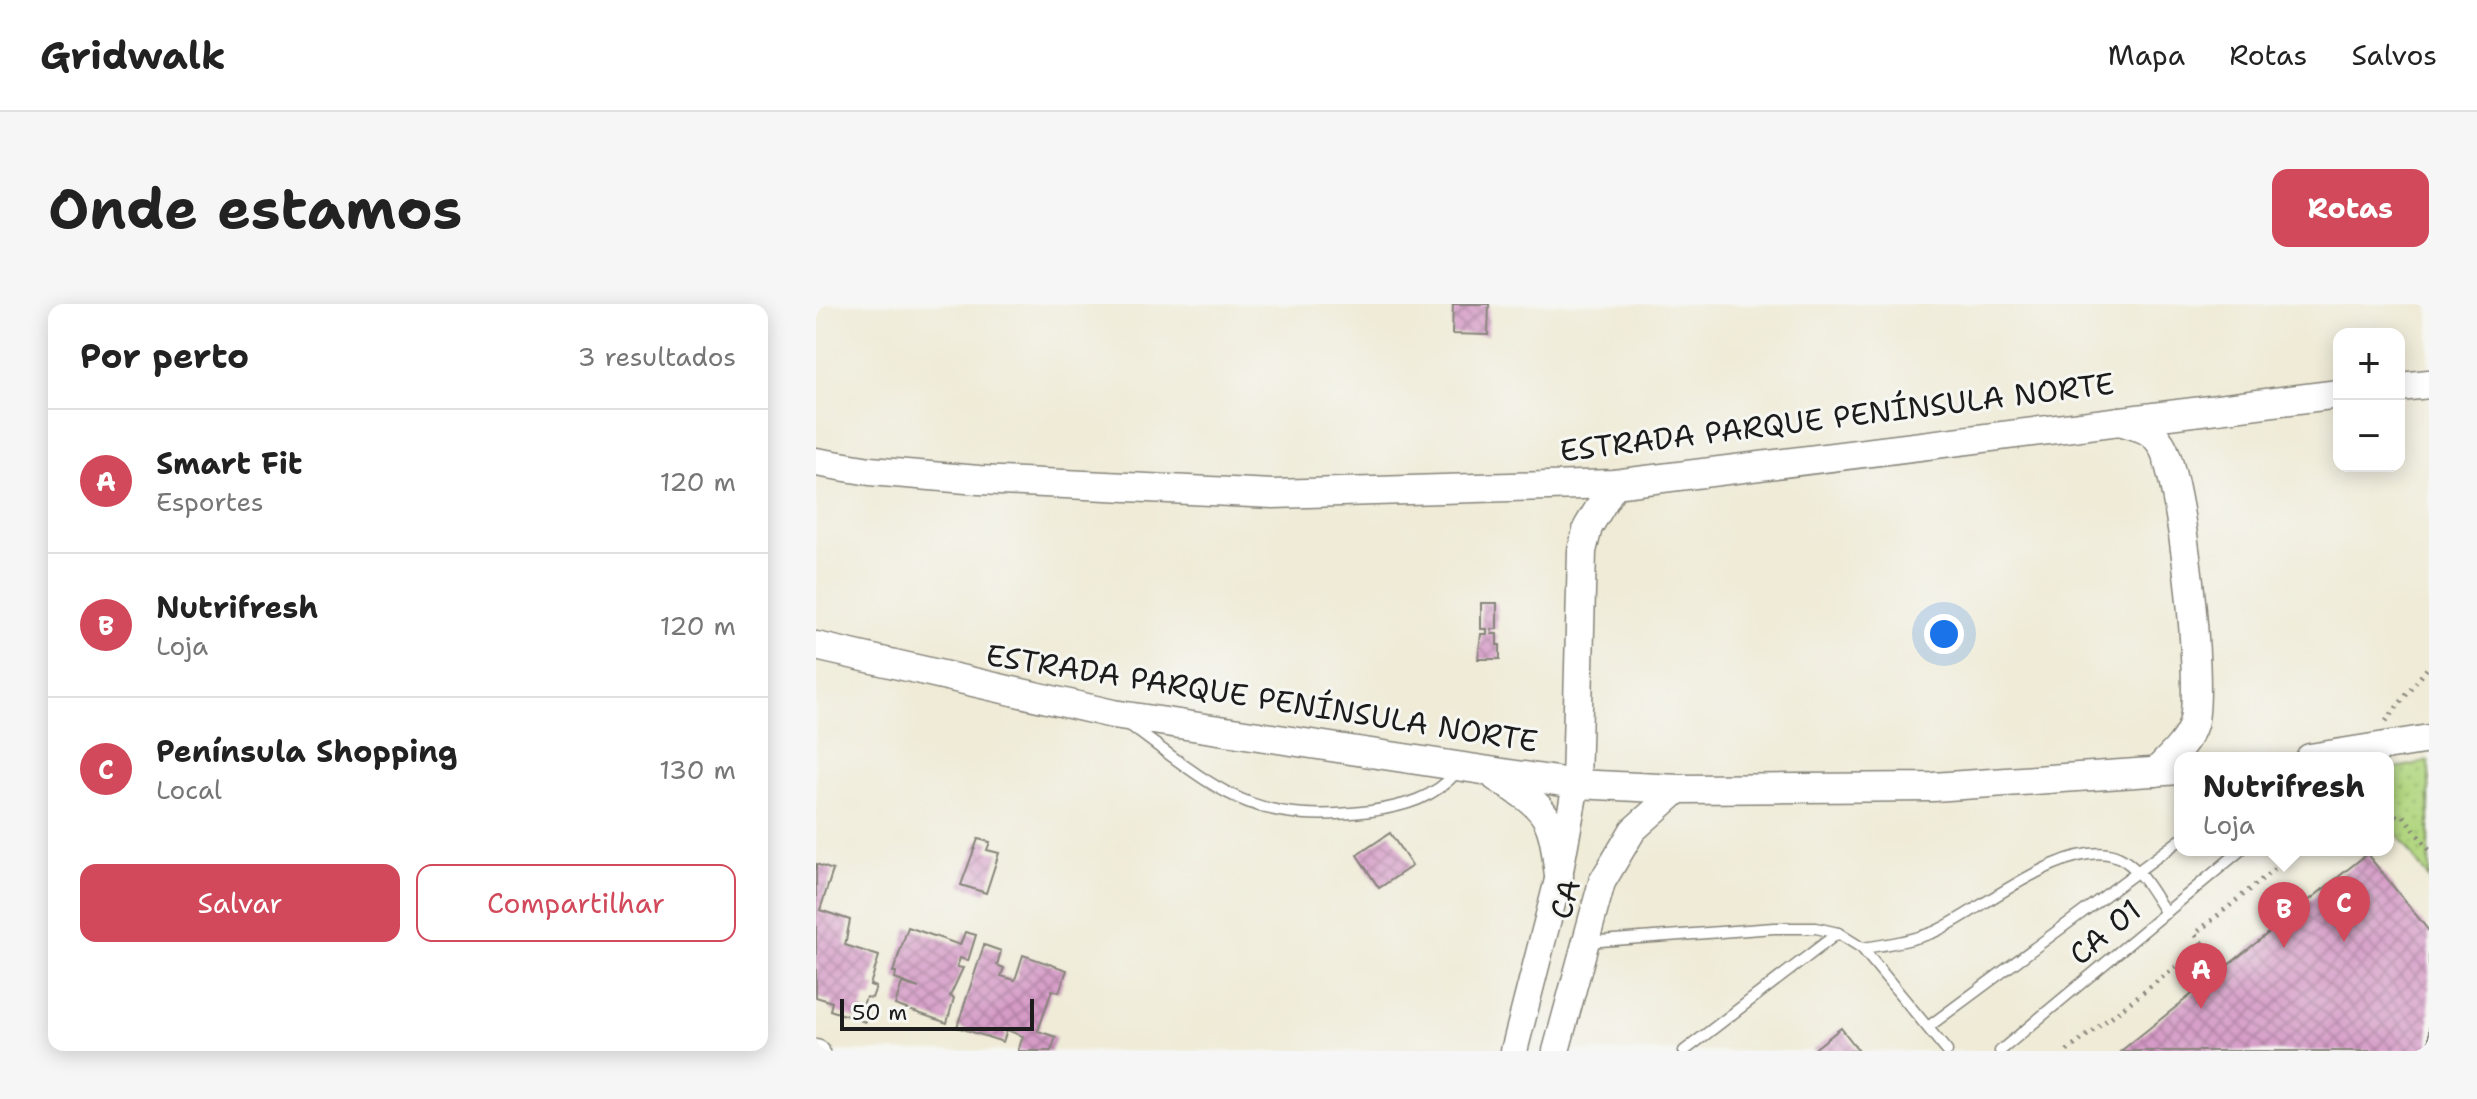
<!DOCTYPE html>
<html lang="pt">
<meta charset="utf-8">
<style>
body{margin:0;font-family:"Shantell Sans",sans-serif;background:#f6f6f6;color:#222}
.controls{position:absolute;right:24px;top:24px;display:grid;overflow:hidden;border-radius:16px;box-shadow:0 4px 20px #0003}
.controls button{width:72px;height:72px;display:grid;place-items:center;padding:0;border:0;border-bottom:2px solid #e0e0e0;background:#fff;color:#222;font:40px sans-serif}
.scale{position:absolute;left:24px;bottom:20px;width:194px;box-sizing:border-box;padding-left:8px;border:4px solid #1c1c1c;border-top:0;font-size:22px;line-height:28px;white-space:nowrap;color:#1c1c1c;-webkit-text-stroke:6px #f6f6f2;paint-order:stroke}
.you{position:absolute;left:1128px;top:330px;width:28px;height:28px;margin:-20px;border:6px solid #fff;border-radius:50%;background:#1a73e8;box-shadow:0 0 0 12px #1a73e833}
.badge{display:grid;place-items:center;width:52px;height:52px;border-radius:50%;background:#d1495b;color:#fff;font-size:26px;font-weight:700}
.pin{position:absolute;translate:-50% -66px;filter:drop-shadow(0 2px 4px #0008)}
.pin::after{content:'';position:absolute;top:42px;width:28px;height:24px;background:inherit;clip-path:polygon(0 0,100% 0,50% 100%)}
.popup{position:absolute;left:1358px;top:448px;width:220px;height:104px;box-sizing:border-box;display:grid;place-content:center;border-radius:16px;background:#fff;filter:drop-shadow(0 2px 6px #0005);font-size:26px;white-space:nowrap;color:#767676}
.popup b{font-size:30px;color:#222}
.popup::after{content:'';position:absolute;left:50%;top:100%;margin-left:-16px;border:16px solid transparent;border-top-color:#fff}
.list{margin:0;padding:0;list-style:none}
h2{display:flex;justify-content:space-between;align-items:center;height:104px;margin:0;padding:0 32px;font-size:34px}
h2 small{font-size:26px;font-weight:400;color:#767676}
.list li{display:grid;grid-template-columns:52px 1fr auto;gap:24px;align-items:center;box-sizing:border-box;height:144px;padding:0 32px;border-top:2px solid #e0e0e0}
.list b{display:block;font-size:30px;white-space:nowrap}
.list p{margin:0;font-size:26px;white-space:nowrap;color:#767676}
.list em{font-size:26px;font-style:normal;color:#767676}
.actions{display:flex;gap:16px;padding:24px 32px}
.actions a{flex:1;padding:18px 0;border:2px solid #d1495b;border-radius:16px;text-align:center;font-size:28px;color:#d1495b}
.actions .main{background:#d1495b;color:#fff}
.map{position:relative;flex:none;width:1613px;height:747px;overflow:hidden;border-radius:16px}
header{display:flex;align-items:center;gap:48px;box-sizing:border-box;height:112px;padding:0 40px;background:#fff;border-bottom:2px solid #e0e0e0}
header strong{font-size:38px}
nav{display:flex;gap:44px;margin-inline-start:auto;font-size:28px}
.intro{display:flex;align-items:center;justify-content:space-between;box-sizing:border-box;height:192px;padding:0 48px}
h1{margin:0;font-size:56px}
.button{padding:20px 36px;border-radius:16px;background:#d1495b;color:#fff;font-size:28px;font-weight:700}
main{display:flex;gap:48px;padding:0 48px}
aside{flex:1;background:#fff;border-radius:16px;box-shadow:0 4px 20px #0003}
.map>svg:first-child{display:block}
</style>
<header>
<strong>Gridwalk</strong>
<nav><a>Mapa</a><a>Rotas</a><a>Salvos</a></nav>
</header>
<div class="intro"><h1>Onde estamos</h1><a class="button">Rotas</a></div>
<main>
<aside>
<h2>Por perto<small>3 resultados</small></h2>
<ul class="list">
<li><span class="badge">A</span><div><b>Smart Fit</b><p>Esportes</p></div><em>120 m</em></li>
<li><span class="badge">B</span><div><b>Nutrifresh</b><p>Loja</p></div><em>120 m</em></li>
<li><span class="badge">C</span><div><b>Península Shopping</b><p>Local</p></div><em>130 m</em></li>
</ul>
<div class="actions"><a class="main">Salvar</a><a>Compartilhar</a></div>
</aside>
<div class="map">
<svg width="1613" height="747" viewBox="0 0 1613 747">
<defs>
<pattern id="grass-dots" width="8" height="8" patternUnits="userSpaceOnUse" patternTransform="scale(2)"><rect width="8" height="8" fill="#b2d781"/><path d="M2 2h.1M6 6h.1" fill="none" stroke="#98b86f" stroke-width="1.8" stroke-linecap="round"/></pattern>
<pattern id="building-cross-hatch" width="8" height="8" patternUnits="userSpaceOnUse" patternTransform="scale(2)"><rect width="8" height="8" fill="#d69bc7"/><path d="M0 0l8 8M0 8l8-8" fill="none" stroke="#ad7ea1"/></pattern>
</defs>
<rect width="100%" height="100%" fill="#f6f6f2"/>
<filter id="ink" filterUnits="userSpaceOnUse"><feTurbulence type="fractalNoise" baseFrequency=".0125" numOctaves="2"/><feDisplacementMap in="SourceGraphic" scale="16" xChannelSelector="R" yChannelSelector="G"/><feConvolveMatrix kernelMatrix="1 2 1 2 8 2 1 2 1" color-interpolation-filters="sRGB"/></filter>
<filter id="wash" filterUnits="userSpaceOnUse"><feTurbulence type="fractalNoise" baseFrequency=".006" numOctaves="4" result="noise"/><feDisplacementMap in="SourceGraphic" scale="32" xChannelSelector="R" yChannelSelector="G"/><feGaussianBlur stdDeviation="1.8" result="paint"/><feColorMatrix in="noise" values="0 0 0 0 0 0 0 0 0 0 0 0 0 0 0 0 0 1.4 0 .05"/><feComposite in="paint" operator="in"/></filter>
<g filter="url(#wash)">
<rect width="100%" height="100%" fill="#efebd7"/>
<path fill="url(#grass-dots)" stroke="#677a4e" stroke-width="2" d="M 1613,457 L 1613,575 L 1572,517 L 1572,466 Z"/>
<g id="blocks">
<g fill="url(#building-cross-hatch)">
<path d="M 637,0 L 673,0 L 672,31 L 636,30 Z"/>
<path d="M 665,299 L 681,299 L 681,325 L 675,325 L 676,330 L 681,330 L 681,341 L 684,341 L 684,355 L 662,355 L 665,330 L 671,330 L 671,325 L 665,325 Z"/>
<path d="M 574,529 L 596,562 L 563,584 L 541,551 Z"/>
<path d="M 162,535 L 174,538 L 171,546 L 183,549 L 170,589 L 145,581 Z"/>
<path d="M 1551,550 L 1613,627 L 1613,747 L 1305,747 Z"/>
<path d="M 0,560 L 17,566 L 4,606 L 34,616 L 29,641 L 63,652 L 54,681 L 60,683 L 56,694 L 50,693 L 45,706 L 53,708 L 49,718 L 14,706 L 16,698 L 0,693 Z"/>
<path d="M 92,623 L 144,641 L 149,628 L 160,631 L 152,657 L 144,654 L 141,663 L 147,664 L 134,692 L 138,694 L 131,719 L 79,701 L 86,679 L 103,684 L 79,675 L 80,668 L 77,668 Z"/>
<path d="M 168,641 L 185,647 L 181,661 L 188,664 L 185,672 L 199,676 L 207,651 L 251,666 L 243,688 L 236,686 L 222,727 L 240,733 L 235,747 L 202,747 L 207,732 L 191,726 L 187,738 L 141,723 Z"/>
<path d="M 1025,724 L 1043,747 L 996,747 Z"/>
</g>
</g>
</g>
<g filter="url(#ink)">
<use href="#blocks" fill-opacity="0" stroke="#86847a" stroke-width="2"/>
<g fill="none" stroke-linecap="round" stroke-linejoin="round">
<defs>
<g id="service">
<path d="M 312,420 C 404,487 434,522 555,507 C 589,502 618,494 641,468"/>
<path d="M 771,638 L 958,624 L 1000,624 L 1022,629 L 1046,644 L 1131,747"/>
<path d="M 1046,644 C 1070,641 1095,637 1118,628 C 1161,610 1252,531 1302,553 C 1324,563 1337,590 1350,609"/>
<path d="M 1112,723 L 1364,536"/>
<path d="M 868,747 L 1022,629"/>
<path d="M 1184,747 L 1425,546"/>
</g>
<path id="minor" d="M 0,746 L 3,747"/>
<g id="tertiary">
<path d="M 698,747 L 743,572 L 760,480"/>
<path d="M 740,747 L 786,578 L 817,526 L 863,485"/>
</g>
<g id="secondary">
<path d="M 1583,83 L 1613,80"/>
<path d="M 1303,117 C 1319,122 1336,124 1345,140 C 1366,173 1388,381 1377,420 C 1371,439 1353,454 1340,468"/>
<path d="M 0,158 L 54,167 L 163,176 L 457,190 L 798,180 L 1523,90"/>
<path d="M 0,342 L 297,410 L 760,480 L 863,485 L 1117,483 L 1364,466"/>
<path d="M 1494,454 L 1613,435"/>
<path d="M 680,473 C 734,506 736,511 743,572"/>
<path d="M 760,480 L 766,247 L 772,223 L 798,180"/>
</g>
</defs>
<use href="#service" stroke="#86847a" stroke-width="13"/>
<use href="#minor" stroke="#86847a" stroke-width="23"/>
<use href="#tertiary" stroke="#86847a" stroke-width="29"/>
<use href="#secondary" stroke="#86847a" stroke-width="31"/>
<g stroke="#86847a" stroke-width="5" stroke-dasharray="2 6" stroke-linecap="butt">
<path d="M 1570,417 L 1613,362"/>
<path d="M 1572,512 L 1588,512 L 1613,546"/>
<path d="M 1251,747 L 1388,641 L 1379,630 L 1482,546"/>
</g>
<use href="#service" stroke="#fff" stroke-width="10"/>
<use href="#minor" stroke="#fff" stroke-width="20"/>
<use href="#tertiary" stroke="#fff" stroke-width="26"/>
<use href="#secondary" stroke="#fff" stroke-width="28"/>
</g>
</g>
<g text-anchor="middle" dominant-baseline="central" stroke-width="6" stroke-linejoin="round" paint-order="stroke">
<g font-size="30" fill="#1c1c1c" stroke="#f6f6f2">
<text transform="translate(1021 113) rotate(-7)">ESTRADA PARQUE PENÍNSULA NORTE</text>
<text transform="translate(446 394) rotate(9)">ESTRADA PARQUE PENÍNSULA NORTE</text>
<text transform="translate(749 595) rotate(-74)">CA</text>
<text transform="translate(1289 628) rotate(-40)">CA 01</text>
</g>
</g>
</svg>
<div class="controls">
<button>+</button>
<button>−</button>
</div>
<div class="scale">50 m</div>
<div class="you"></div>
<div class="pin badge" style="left:1385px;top:705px">A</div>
<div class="pin badge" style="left:1468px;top:644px">B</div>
<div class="popup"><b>Nutrifresh</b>Loja</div>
<div class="pin badge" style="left:1528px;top:638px">C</div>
</div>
</main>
